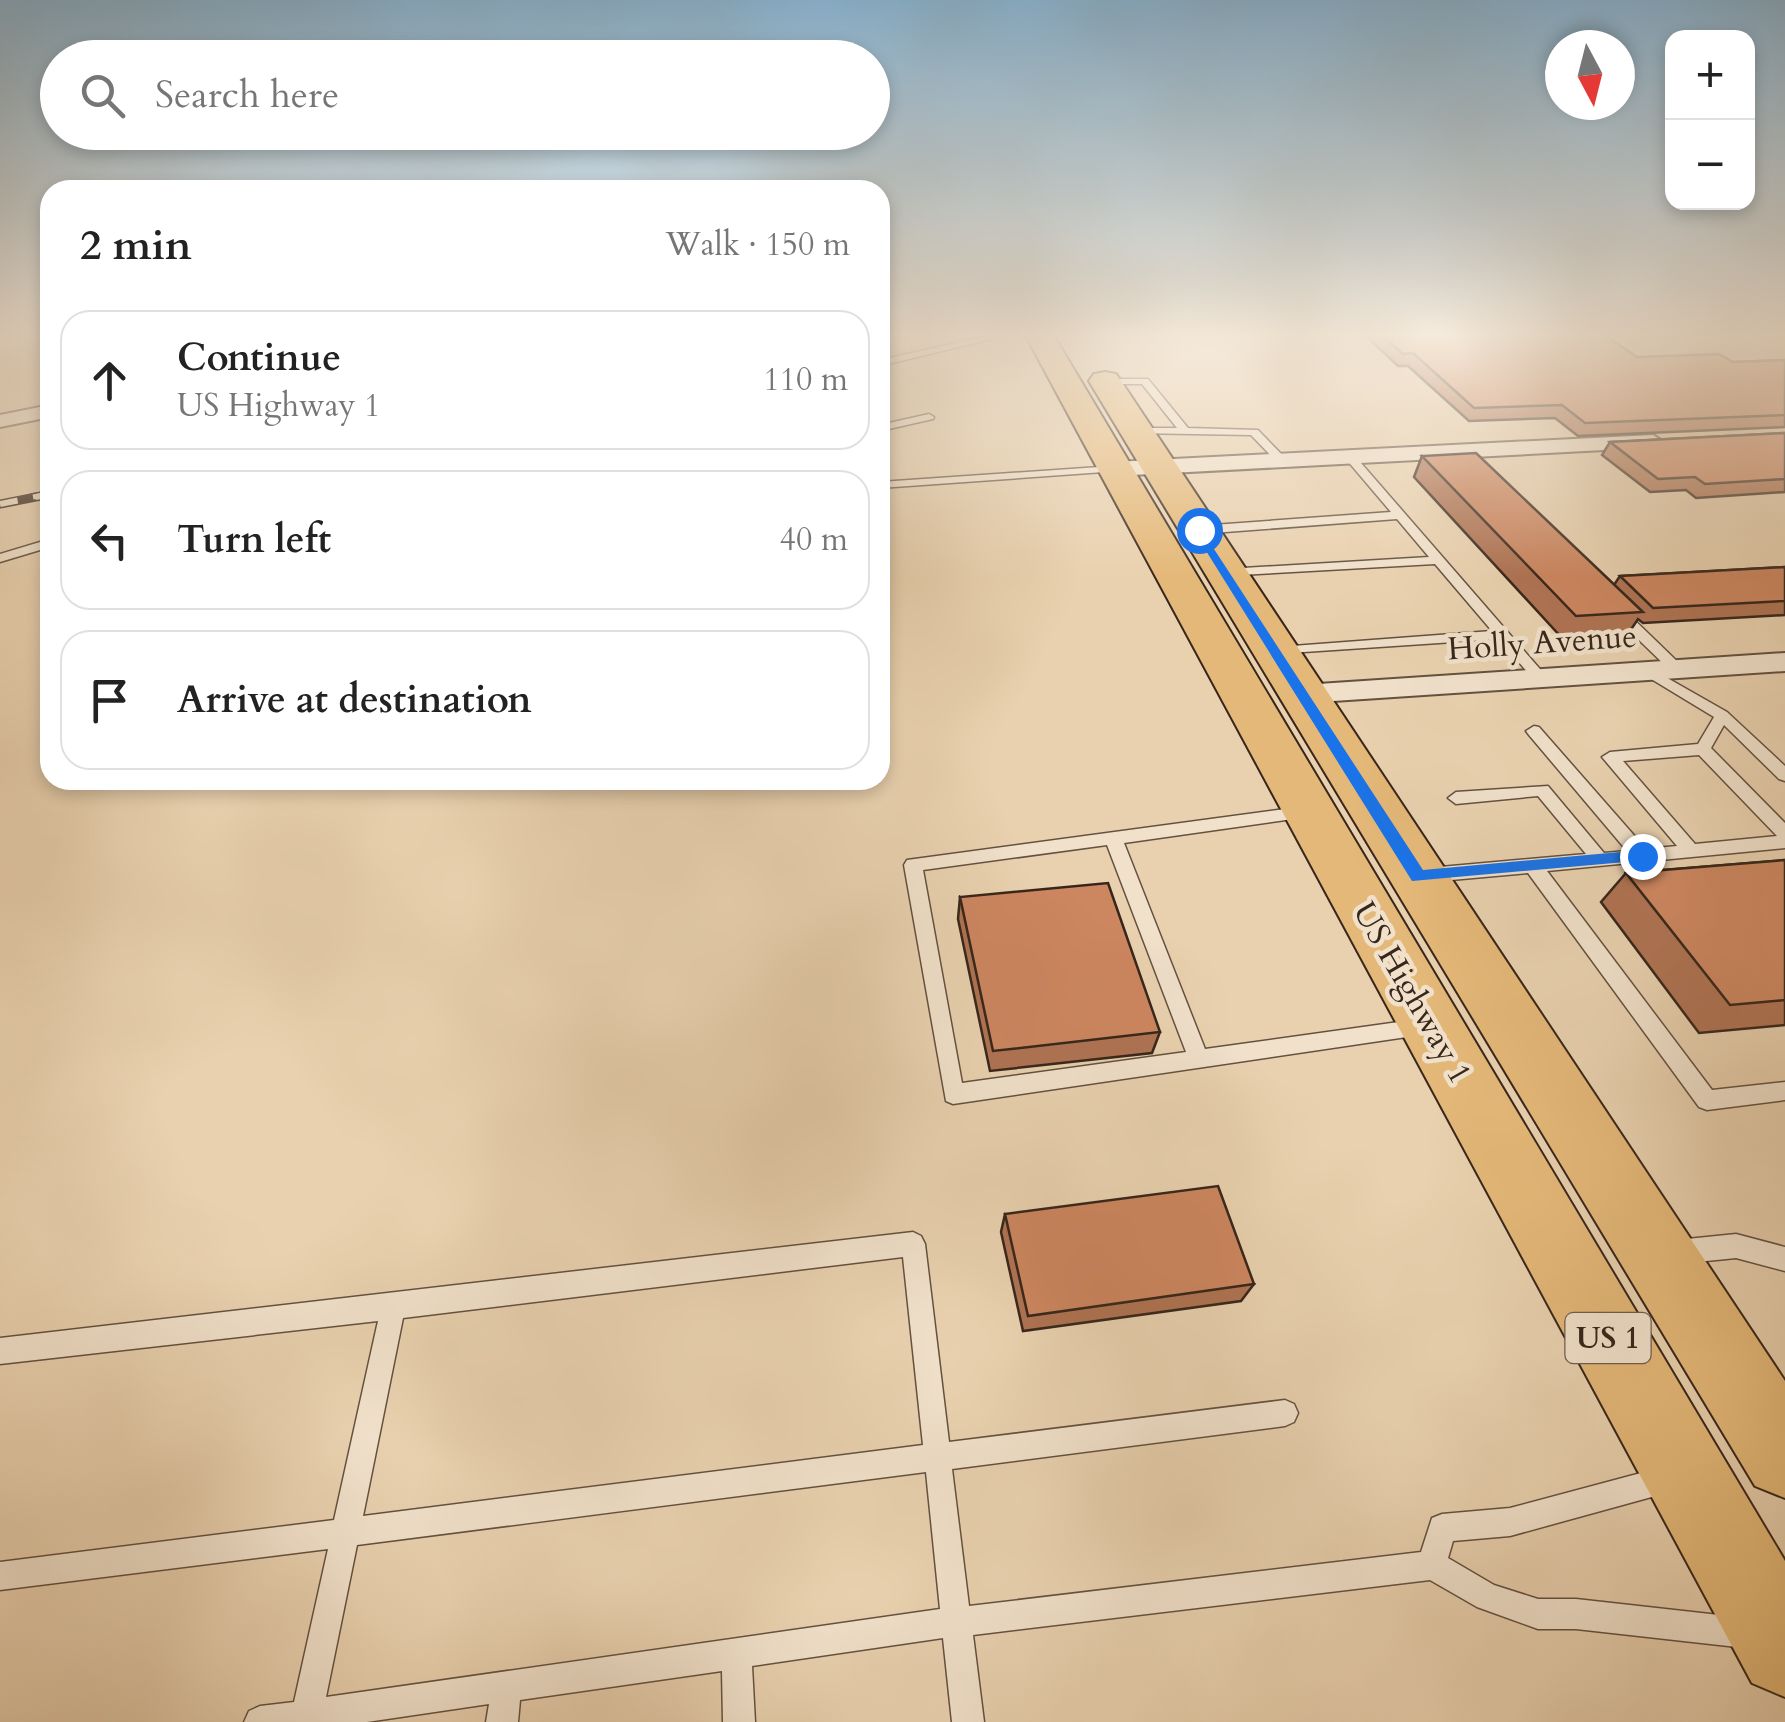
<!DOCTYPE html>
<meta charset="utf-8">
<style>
body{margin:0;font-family:Cardo,serif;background:#f6f6f6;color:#222}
.controls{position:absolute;right:30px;top:30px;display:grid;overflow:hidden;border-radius:20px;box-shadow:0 5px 15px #0003}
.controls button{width:90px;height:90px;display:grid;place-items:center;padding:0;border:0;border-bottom:2px solid #e0e0e0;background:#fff;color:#222;font:50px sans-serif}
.compass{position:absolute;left:1545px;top:30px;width:90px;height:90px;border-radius:50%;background:#fff;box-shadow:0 5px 15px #0003;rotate:173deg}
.stop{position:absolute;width:30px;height:30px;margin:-22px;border:8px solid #1a73e8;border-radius:50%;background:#fff}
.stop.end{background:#1a73e8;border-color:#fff;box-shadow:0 2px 10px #0008}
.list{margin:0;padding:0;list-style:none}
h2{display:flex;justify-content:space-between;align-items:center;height:130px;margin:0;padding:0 40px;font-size:42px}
h2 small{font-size:32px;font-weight:400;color:#767676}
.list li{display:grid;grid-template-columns:65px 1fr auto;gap:30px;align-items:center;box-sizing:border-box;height:140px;margin:0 20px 20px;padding:0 20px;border:2px solid #e0e0e0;border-radius:30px}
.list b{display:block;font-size:38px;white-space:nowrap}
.list p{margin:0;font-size:32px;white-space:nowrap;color:#767676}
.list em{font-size:32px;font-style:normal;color:#767676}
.icon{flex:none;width:55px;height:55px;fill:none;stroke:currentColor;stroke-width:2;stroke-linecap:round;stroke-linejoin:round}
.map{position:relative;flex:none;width:1785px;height:1722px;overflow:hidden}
.search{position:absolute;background:#fff;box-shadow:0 5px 15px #0003;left:40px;top:40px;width:850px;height:110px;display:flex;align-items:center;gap:25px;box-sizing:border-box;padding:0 35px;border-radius:55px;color:#767676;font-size:38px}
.panel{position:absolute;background:#fff;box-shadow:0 5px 15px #0003;left:40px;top:180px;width:850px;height:610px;border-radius:30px}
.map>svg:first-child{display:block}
</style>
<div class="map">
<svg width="1785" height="1722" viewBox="0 0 1785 1722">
<rect width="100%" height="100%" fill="#e9d1af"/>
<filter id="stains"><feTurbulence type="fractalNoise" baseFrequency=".002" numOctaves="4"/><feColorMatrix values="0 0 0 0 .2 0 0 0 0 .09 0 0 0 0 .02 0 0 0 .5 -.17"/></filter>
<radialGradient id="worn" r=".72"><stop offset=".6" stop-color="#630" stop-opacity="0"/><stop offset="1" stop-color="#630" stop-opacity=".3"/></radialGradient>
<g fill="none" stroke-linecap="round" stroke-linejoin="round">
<defs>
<g id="lane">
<path d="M 988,336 L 1004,336 L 880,366 L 880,360 Z"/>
<path d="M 1106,379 L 1148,379 L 1188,428 L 1258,430 L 1288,461 L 1278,463 L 1251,435 L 1132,433 L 1131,431 L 1136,428 L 1177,428 L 1142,384 L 1102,384 L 1102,380 Z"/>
<path d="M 929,414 L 934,417 L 933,419 L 880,431 L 880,425 Z"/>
<path d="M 1346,455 L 1354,455 L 1546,676 L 1546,682 L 1536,682 L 1499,639 L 1274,654 L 1272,651 L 1279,647 L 1492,631 L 1435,564 L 1221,576 L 1221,570 L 1226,569 L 1429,557 L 1397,519 L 1199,534 L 1193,530 L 1199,526 L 1391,512 L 1346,459 Z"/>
<path d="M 1114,466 L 1120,469 L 1118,471 L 880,488 L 880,482 Z"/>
<path d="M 50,539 L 50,547 L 0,562 L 0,554 Z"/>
<path d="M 1616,606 L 1621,607 L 1682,666 L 1682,672 L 1672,672 L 1611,613 L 1611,607 Z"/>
<path d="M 1648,667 L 1727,712 L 1785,766 L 1785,781 L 1779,779 L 1724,725 L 1711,748 L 1785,823 L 1785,848 L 1547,871 L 1712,1090 L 1785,1082 L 1785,1100 L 1707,1110 L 1699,1107 L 1528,873 L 1429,882 L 1423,880 L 1420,875 L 1423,870 L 1429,868 L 1586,854 L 1538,796 L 1456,804 L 1448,798 L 1456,792 L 1548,786 L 1604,853 L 1627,851 L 1529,735 L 1526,731 L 1534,726 L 1539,727 L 1646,849 L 1677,846 L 1602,757 L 1610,752 L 1698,744 L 1714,717 L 1643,674 L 1643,668 ZM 1699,755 L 1777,836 L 1695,844 L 1623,761 Z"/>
<path d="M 1308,806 L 1314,808 L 1316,812 L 1314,816 L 1124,843 L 1205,1049 L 1420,1019 L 1427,1022 L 1430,1028 L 1427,1034 L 953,1104 L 946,1101 L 904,865 L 907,860 ZM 1107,845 L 1186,1052 L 962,1083 L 923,870 Z"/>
<path d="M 913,1232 L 921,1236 L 925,1244 L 949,1442 L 1285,1400 L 1294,1404 L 1298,1413 L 1294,1422 L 1285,1426 L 952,1469 L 969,1606 L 1421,1552 L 1432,1518 L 1442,1514 L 1510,1508 L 1667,1466 L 1677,1470 L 1681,1480 L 1677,1490 L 1510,1536 L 1453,1541 L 1448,1558 L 1494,1585 L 1538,1599 L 1576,1599 L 1746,1618 L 1757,1622 L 1761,1633 L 1757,1644 L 1746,1648 L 1576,1629 L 1538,1629 L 1477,1607 L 1430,1580 L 973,1635 L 984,1722 L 952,1722 L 943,1638 L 752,1666 L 755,1722 L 723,1722 L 722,1671 L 520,1700 L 518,1722 L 486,1722 L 489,1704 L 367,1722 L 244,1722 L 249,1711 L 260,1706 L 294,1702 L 328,1549 L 0,1590 L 0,1562 L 334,1520 L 378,1321 L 0,1364 L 0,1338 ZM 903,1257 L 923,1445 L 363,1516 L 403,1318 ZM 926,1472 L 940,1609 L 326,1697 L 357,1545 Z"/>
<path d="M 1736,1234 L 1785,1247 L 1785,1271 L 1736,1258 L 1677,1264 L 1669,1260 L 1665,1252 L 1669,1244 L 1677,1240 Z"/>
</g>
<g id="street">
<path d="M 50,405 L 50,417 L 0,427 L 0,415 Z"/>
<path d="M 1653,435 L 1664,442 L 1661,447 L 1114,476 L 1103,469 L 1114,462 Z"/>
<path d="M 1785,653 L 1785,671 L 1303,703 L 1292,701 L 1288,694 L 1292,687 L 1303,685 Z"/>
</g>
<g id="primary">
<path d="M 1026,336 L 1054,336 L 1785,1561 L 1785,1697 L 1752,1683 Z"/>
<path d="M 1105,372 L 1116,374 L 1121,381 L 1785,1381 L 1785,1498 L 1755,1486 L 1089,381 L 1094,374 Z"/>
</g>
</defs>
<use href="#lane" stroke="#645140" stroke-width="3"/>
<use href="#street" stroke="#645140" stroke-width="4"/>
<use href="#primary" stroke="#37261b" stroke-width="4"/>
<use href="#lane" fill="#f1e1cb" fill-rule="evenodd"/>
<use href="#street" fill="#f1e1cb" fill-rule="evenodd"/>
<use href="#primary" fill="#e4b878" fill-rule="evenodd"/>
<defs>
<path id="rail-far1" d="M 33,497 L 50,494"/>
<path id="rail" d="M 0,504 L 46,495"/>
</defs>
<use href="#rail-far1" stroke="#37261b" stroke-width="8"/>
<use href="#rail" stroke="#37261b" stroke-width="9"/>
<use href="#rail-far1" stroke="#f1e1cb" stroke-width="5" stroke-dasharray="14" stroke-linecap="butt"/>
<use href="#rail" stroke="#f1e1cb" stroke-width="6" stroke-dasharray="18" stroke-linecap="butt"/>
</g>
<g fill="#af7353" stroke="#37261b" stroke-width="2.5">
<path d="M 1366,336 L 1606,336 L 1637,357 L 1733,362 L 1785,360 L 1785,427 L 1578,436 L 1555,418 L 1469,421 L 1408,366 L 1398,366 Z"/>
<path d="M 1785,433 L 1785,492 L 1696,498 L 1686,490 L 1650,492 L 1602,455 L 1610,442 Z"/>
<path d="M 1422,456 L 1614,585 L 1620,576 L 1785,567 L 1785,615 L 1643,623 L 1638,619 L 1628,634 L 1562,638 L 1414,477 Z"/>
<path d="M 1785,860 L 1785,1025 L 1699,1033 L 1601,902 L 1626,873 Z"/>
<path d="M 960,897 L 1160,1032 L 1152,1053 L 990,1071 L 958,919 Z"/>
<path d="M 1005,1214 L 1254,1284 L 1241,1301 L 1023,1331 L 1001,1232 Z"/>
</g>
<g fill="#cc8660" stroke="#37261b" stroke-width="2.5">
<path d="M 1383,336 L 1606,336 L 1637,357 L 1719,354 L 1733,362 L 1785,360 L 1785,415 L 1585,423 L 1562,405 L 1474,408 L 1413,353 L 1403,354 Z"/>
<path d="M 1785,433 L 1785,479 L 1705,484 L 1695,477 L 1658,479 L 1610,442 Z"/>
<path d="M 1476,453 L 1643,612 L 1576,616 L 1422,456 Z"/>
<path d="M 1785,567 L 1785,601 L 1653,608 L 1620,576 Z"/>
<path d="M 1785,860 L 1785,1000 L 1730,1005 L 1626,873 Z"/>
<path d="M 1108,883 L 1160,1032 L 993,1051 L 960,897 Z"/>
<path d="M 1218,1186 L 1254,1284 L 1028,1316 L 1005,1214 Z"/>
</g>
<linearGradient id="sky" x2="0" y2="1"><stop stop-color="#88b4d3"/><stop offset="0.58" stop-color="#f5eadb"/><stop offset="1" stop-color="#f5eadb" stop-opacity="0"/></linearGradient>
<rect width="1785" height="577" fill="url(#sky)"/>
<path fill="#1a73e8" d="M 1199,526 L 1423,870 L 1642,850 L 1648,852 L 1648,860 L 1412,881 L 1193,530 Z"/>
<g text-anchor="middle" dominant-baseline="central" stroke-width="9" stroke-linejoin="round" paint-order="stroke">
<rect fill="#f1e1cb" stroke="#6f5e50" stroke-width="2.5" x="1565.5" y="1313" width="85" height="50" rx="8"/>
<g font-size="30" font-weight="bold" fill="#37261b">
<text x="1608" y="1338">US 1</text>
</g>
<g font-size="32" fill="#37261b" stroke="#f1e1cb">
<text transform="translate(1542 643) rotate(-4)">Holly Avenue</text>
<text transform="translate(1412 993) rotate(60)">US Highway 1</text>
</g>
</g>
<rect width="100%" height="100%" filter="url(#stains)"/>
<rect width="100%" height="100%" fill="url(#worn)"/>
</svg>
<div class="controls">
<button>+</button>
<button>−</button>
</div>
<svg class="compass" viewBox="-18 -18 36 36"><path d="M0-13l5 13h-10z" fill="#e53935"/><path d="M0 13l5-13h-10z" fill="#767676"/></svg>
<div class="stop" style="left:1199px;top:530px"></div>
<div class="stop end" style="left:1642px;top:856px"></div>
<div class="search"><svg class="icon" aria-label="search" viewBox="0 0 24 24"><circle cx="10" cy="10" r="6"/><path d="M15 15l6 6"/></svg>Search here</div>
<section class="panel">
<h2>2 min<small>Walk · 150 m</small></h2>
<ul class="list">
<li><svg class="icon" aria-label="ahead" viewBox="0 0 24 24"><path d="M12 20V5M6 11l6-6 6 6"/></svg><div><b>Continue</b><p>US Highway 1</p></div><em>110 m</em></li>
<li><svg class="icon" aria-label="left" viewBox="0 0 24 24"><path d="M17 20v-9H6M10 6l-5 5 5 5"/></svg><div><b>Turn left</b></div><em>40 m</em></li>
<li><svg class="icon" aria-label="arrive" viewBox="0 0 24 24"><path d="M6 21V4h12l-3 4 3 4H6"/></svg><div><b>Arrive at destination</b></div></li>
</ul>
</section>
</div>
